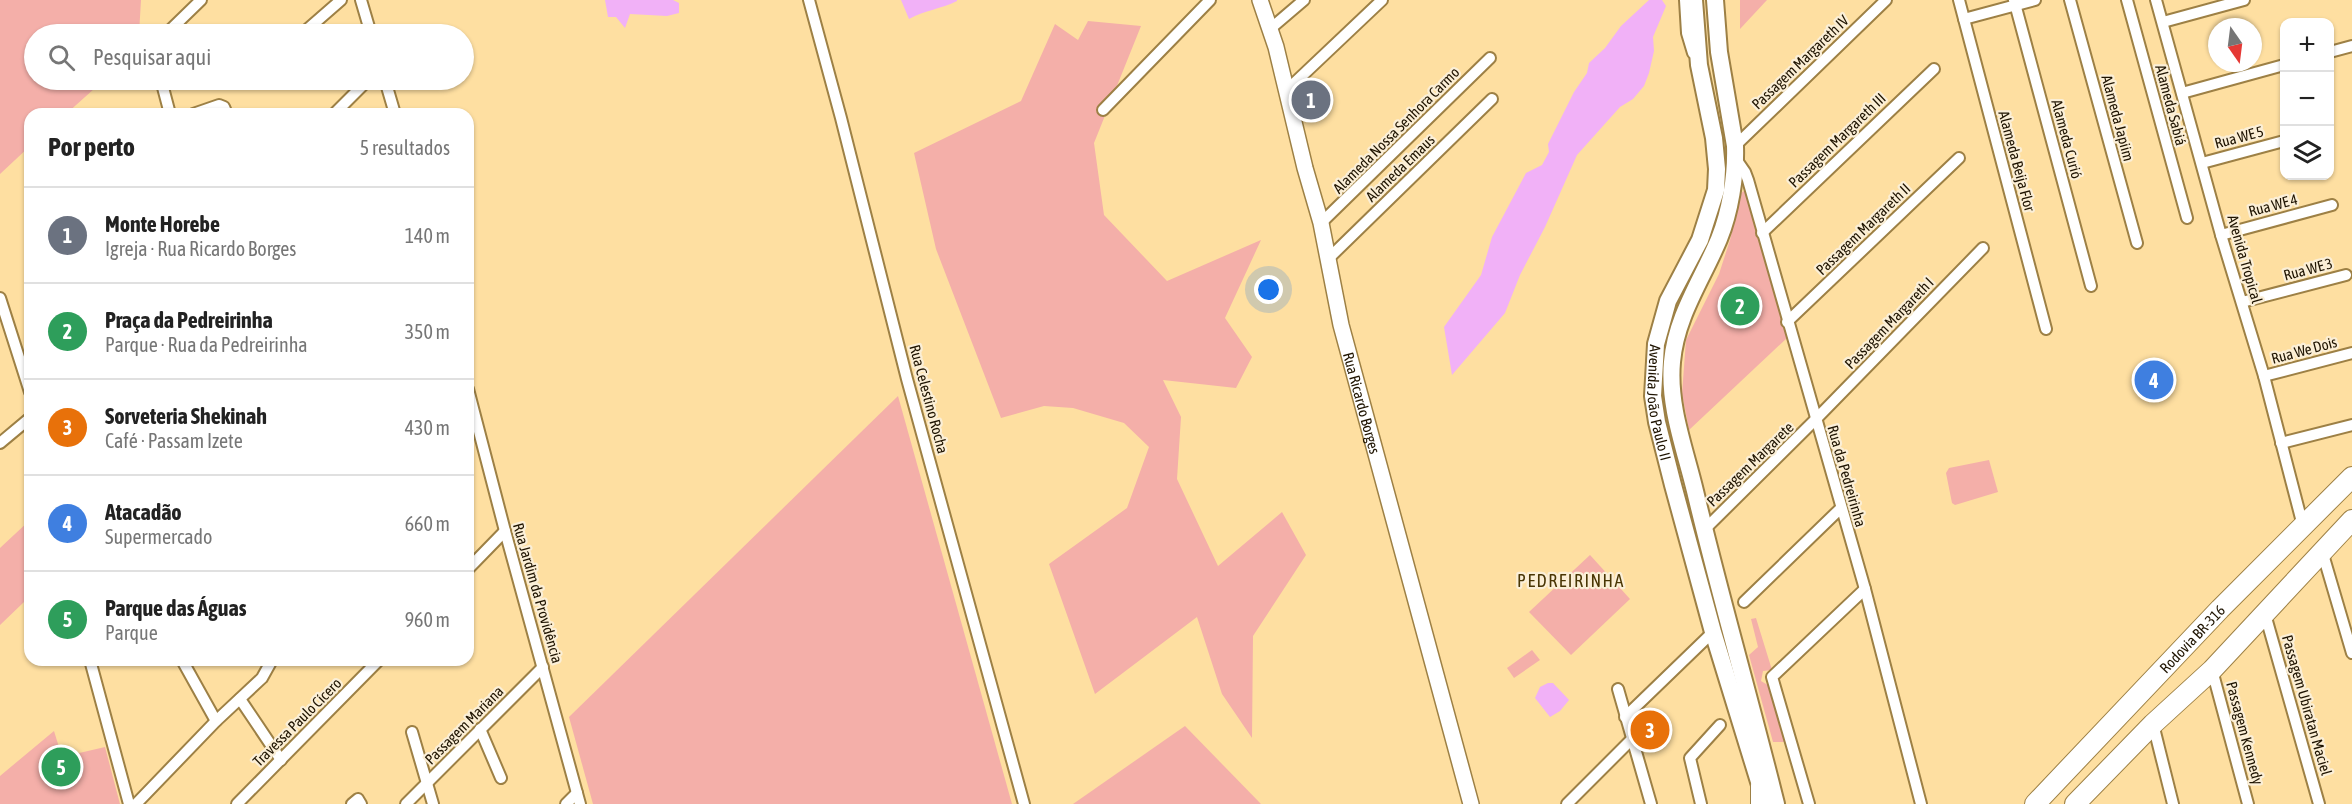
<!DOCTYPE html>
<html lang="pt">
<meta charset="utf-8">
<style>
body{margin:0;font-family:"Asap Condensed",sans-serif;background:#f6f6f6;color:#222}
.controls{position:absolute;right:18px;top:18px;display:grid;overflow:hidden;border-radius:12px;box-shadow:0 2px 4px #0004}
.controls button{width:54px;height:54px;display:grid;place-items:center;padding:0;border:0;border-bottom:2px solid #e0e0e0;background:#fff;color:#222;font:30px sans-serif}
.compass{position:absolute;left:2208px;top:18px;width:54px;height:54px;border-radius:50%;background:#fff;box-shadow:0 2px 4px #0004;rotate:166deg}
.you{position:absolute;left:1269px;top:290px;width:21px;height:21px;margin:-15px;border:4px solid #fff;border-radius:50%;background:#1a73e8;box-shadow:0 0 0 9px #1a73e833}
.badge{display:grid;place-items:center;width:39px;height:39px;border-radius:50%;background:#d93025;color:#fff;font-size:20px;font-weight:700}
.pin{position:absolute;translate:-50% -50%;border:3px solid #fff;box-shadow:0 2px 6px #0006}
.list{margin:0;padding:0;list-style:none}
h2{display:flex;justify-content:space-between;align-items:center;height:78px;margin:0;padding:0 24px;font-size:26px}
h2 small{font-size:20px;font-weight:400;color:#767676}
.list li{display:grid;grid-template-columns:39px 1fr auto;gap:18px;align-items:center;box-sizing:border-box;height:96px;padding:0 24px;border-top:2px solid #e0e0e0}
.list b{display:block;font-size:22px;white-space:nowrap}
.list p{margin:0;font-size:20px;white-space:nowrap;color:#767676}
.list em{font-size:20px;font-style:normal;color:#767676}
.icon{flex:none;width:33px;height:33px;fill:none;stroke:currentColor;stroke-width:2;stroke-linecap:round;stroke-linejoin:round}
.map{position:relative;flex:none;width:2352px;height:804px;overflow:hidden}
.search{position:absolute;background:#fff;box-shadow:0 2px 4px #0004;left:24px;top:24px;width:450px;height:66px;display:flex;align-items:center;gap:15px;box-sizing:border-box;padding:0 21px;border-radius:33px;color:#767676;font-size:22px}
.panel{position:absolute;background:#fff;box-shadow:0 2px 4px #0004;left:24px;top:108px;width:450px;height:558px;border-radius:18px}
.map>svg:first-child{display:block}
</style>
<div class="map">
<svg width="2352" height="804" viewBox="0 0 2352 804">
<rect width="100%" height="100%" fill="#fedfa1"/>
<g fill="#f4afa9">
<path d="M 0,0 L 141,0 L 139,34 L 34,34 L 34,80 L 104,80 L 66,114 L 30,114 L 30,146 L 0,174 Z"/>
<path d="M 1740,0 L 1767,0 L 1740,29 Z"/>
<path d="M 1088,21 L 1141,26 L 1094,143 L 1104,215 L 1167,281 L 1261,240 L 1225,318 L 1252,357 L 1236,388 L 1163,380 L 1181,417 L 1177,479 L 1218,566 L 1282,512 L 1306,555 L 1253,636 L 1252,738 L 1222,694 L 1197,617 L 1095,694 L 1049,564 L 1127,508 L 1149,447 L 1124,423 L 1073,408 L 1044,406 L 1001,418 L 936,249 L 914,153 L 1021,101 L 1055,24 L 1078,40 Z"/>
<path d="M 1745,190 L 1787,338 L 1689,430 L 1682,394 L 1686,340 L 1719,274 L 1730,240 L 1740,194 Z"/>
<path d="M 898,396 L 1012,804 L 593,804 L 569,717 Z"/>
<path d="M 1989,460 L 1998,492 L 1955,505 L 1952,503 L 1946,473 L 1949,468 Z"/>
<path d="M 30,520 L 30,599 L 24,602 L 0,625 L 0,548 Z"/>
<path d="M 1590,555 L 1630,599 L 1571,655 L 1529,612 Z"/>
<path d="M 1756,618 L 1772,670 L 1763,671 L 1761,681 L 1771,687 L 1785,742 L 1773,742 L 1749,655 L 1758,647 L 1751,619 Z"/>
<path d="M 1532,650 L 1540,660 L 1514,678 L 1507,668 Z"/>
<path d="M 1185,726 L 1261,804 L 1073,804 Z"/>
<path d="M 54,731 L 62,757 L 105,747 L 120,804 L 0,804 L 0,776 Z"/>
</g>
<g fill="#f1b1f7">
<path d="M 605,0 L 673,0 L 679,3 L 679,13 L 667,16 L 630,14 L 625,28 L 616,17 L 608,17 Z"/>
<path d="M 901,0 L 957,0 L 957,1 C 941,9 925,10 909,19 Z"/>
<path d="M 1649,0 L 1662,0 L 1666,6 L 1653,37 L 1654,51 L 1649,73 L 1644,86 L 1633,99 L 1620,107 L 1577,155 L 1545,227 L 1520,275 L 1505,313 L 1452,375 L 1444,327 L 1481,275 L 1492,237 L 1526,173 L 1542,165 L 1549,152 L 1548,144 L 1574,92 L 1587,73 L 1589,63 L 1605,48 L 1621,26 Z"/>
<path d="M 1548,683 L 1553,683 L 1569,700 L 1560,711 L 1550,717 L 1535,698 L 1540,687 Z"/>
</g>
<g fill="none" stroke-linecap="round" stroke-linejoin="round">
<defs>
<g id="street">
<path d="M 361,0 L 371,34"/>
<path d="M 809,0 L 841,118 L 907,379 L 1024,804"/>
<path d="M 1685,0 L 1687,33 L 1693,53"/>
<path d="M 1959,0 L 2046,329"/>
<path d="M 2014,0 L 2091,286"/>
<path d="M 2070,0 L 2137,243"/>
<path d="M 2127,0 L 2187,218"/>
<path d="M 2156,0 L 2221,235 L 2264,376 L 2303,526"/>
<path d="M 1964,19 L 2035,0"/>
<path d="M 2163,22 L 2244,0"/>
<path d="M 1270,29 L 1304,0"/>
<path d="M 166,34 L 201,0"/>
<path d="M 302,34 L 341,0"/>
<path d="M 2330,52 L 2352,46"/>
<path d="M 161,80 L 170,114"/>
<path d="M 385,80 L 395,114"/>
<path d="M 1287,90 L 1382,0"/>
<path d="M 2182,93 L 2284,65"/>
<path d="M 1103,110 L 1210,0"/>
<path d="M 193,114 L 219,105 L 224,107 L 227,114"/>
<path d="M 334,114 L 368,80"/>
<path d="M 1735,146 L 1886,0"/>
<path d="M 1736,159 L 1745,172 L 1748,180 L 1865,589 L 1921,804"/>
<path d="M 2202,163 L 2284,141"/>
<path d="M 1321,223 L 1490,58"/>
<path d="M 1762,233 L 1934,69"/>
<path d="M 2221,235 L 2332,205"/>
<path d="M 1329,258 L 1492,99"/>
<path d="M 0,298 L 30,392"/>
<path d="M 2242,302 L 2346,275"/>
<path d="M 1787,322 L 1959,158"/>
<path d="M 2264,376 L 2352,353"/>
<path d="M 468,389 L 505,531 L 580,804"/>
<path d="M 0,443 L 30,418"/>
<path d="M 2281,443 L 2352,425"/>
<path d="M 1704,530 L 1816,419 L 1983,248"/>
<path d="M 2322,551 L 2352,653"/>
<path d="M 468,569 L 505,531"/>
<path d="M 1744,602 L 1840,509"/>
<path d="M 2265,614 L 2319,804"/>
<path d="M 90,660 L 129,804"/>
<path d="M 182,660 L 216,721"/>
<path d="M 2212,670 L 2248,804"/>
<path d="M 1618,689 L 1651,804"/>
<path d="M 240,699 L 281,760"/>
<path d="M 1625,717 L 1713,632"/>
<path d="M 2153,724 L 2173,804"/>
<path d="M 480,729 L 501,778"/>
<path d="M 412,732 L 433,804"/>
<path d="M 136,804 L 216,721 L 262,678 L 272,660"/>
<path d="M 237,804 L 379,660"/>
<path d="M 352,804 L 358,799 L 361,804"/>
<path d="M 406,804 L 543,667"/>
<path d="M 566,804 L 577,793"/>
<path d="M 1567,804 L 1632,739"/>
<path d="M 1701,804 L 1690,758 L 1720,725"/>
<path d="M 1809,804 L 1772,677 L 1865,589"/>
</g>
<g id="secondary">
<path id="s1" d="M 1260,0 L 1276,47 L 1305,168 L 1321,223 L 1341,325 L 1471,804"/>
</g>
<g id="primary">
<path id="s2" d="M 1694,0 L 1699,65 L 1714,138 L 1717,169 L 1716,190 L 1700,240 L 1668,301 L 1656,344 L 1653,396 L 1657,422 L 1673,485 L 1713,632 L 1764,798"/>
<path d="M 1715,0 L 1719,52 L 1735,146 C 1736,176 1730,212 1719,239 C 1702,280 1676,316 1672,362 C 1668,406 1685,449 1695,491 C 1720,596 1750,699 1776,804"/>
</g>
<g id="highway">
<path d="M 1761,785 L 1761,804"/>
<path id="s3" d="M 2035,804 L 2220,609 L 2352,477"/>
<path d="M 2075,804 L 2153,724 L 2212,670 L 2352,520"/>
</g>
</defs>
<use href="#street" stroke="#9d8045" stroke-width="14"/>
<use href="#secondary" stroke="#9d8045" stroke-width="18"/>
<use href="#primary" stroke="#9d8045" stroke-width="20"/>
<use href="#highway" stroke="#9d8045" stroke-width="22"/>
<use href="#street" stroke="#fff" stroke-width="10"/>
<use href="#secondary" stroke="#fff" stroke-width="15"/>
<use href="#primary" stroke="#fff" stroke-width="16"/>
<use href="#highway" stroke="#fff" stroke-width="20"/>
</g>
<g text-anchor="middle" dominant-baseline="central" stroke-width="4.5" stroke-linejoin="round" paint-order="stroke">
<g font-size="15" fill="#1e1300" stroke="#fbefd7">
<text transform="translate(1800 62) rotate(-44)">Passagem Margareth IV</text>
<text transform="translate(2171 105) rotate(75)">Alameda Sabiá</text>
<text transform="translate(2118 118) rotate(75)">Alameda Japiim</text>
<text transform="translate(1396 130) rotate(-45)">Alameda Nossa Senhora Carmo</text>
<text transform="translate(2239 137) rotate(-15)">Rua WE 5</text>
<text transform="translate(2067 139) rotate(75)">Alameda Curió</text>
<text transform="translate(1837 140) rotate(-44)">Passagem Margareth III</text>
<text transform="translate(2017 161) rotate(75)">Alameda Beija Flor</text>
<text transform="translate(1400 168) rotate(-44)">Alameda Emaus</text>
<text transform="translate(2273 205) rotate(-15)">Rua WE 4</text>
<text transform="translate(1863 229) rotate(-44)">Passagem Margareth II</text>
<text transform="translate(2245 259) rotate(74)">Avenida Tropical</text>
<text transform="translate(2308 269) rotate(-15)">Rua WE 3</text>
<text transform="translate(1889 323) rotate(-46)">Passagem Margareth I</text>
<text transform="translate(2304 350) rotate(-15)">Rua We Dois</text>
<text transform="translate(929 399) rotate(75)">Rua Celestino Rocha</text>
<text stroke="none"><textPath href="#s2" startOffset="417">Avenida João Paulo II</textPath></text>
<text stroke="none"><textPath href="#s1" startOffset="416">Rua Ricardo Borges</textPath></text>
<text transform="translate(1750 464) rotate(-44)">Passagem Margarete</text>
<text transform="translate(1847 476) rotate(74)">Rua da Pedreirinha</text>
<text transform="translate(538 593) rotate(74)">Rua Jardim da Providência</text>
<text stroke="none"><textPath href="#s3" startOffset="228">Rodovia BR-316</textPath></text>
<text transform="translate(2307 705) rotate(74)">Passagem Ubiratan Maciel</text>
<text transform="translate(297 722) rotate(-45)">Travessa Paulo Cícero</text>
<text transform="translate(464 725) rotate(-45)">Passagem Mariana</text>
<text transform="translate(2245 733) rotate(75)">Passagem Kennedy</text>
</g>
<g font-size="18" letter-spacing="1.5" fill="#4a3604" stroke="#fbefd7">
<text x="1571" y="580">PEDREIRINHA</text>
</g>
</g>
</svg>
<div class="controls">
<button>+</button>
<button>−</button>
<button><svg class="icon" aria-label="layers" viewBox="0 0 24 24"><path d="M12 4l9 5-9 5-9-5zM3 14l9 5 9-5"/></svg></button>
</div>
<svg class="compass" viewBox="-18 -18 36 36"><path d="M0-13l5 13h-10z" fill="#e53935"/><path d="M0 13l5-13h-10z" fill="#767676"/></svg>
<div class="you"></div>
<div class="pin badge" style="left:1311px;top:100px;background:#6b7280">1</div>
<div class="pin badge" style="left:1740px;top:306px;background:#2e9e5b">2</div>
<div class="pin badge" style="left:1650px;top:730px;background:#e8710a">3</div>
<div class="pin badge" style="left:2154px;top:380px;background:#3f7fe0">4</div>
<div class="pin badge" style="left:61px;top:767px;background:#2e9e5b">5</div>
<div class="search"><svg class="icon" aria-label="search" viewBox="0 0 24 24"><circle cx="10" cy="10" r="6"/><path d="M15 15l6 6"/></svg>Pesquisar aqui</div>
<section class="panel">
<h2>Por perto<small>5 resultados</small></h2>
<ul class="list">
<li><span class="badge" style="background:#6b7280">1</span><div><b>Monte Horebe</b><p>Igreja · Rua Ricardo Borges</p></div><em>140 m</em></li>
<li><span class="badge" style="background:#2e9e5b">2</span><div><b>Praça da Pedreirinha</b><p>Parque · Rua da Pedreirinha</p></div><em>350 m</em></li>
<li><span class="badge" style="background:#e8710a">3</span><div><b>Sorveteria Shekinah</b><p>Café · Passam Izete</p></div><em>430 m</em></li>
<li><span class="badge" style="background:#3f7fe0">4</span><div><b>Atacadão</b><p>Supermercado</p></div><em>660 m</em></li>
<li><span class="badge" style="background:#2e9e5b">5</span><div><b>Parque das Águas</b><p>Parque</p></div><em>960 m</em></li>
</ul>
</section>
</div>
